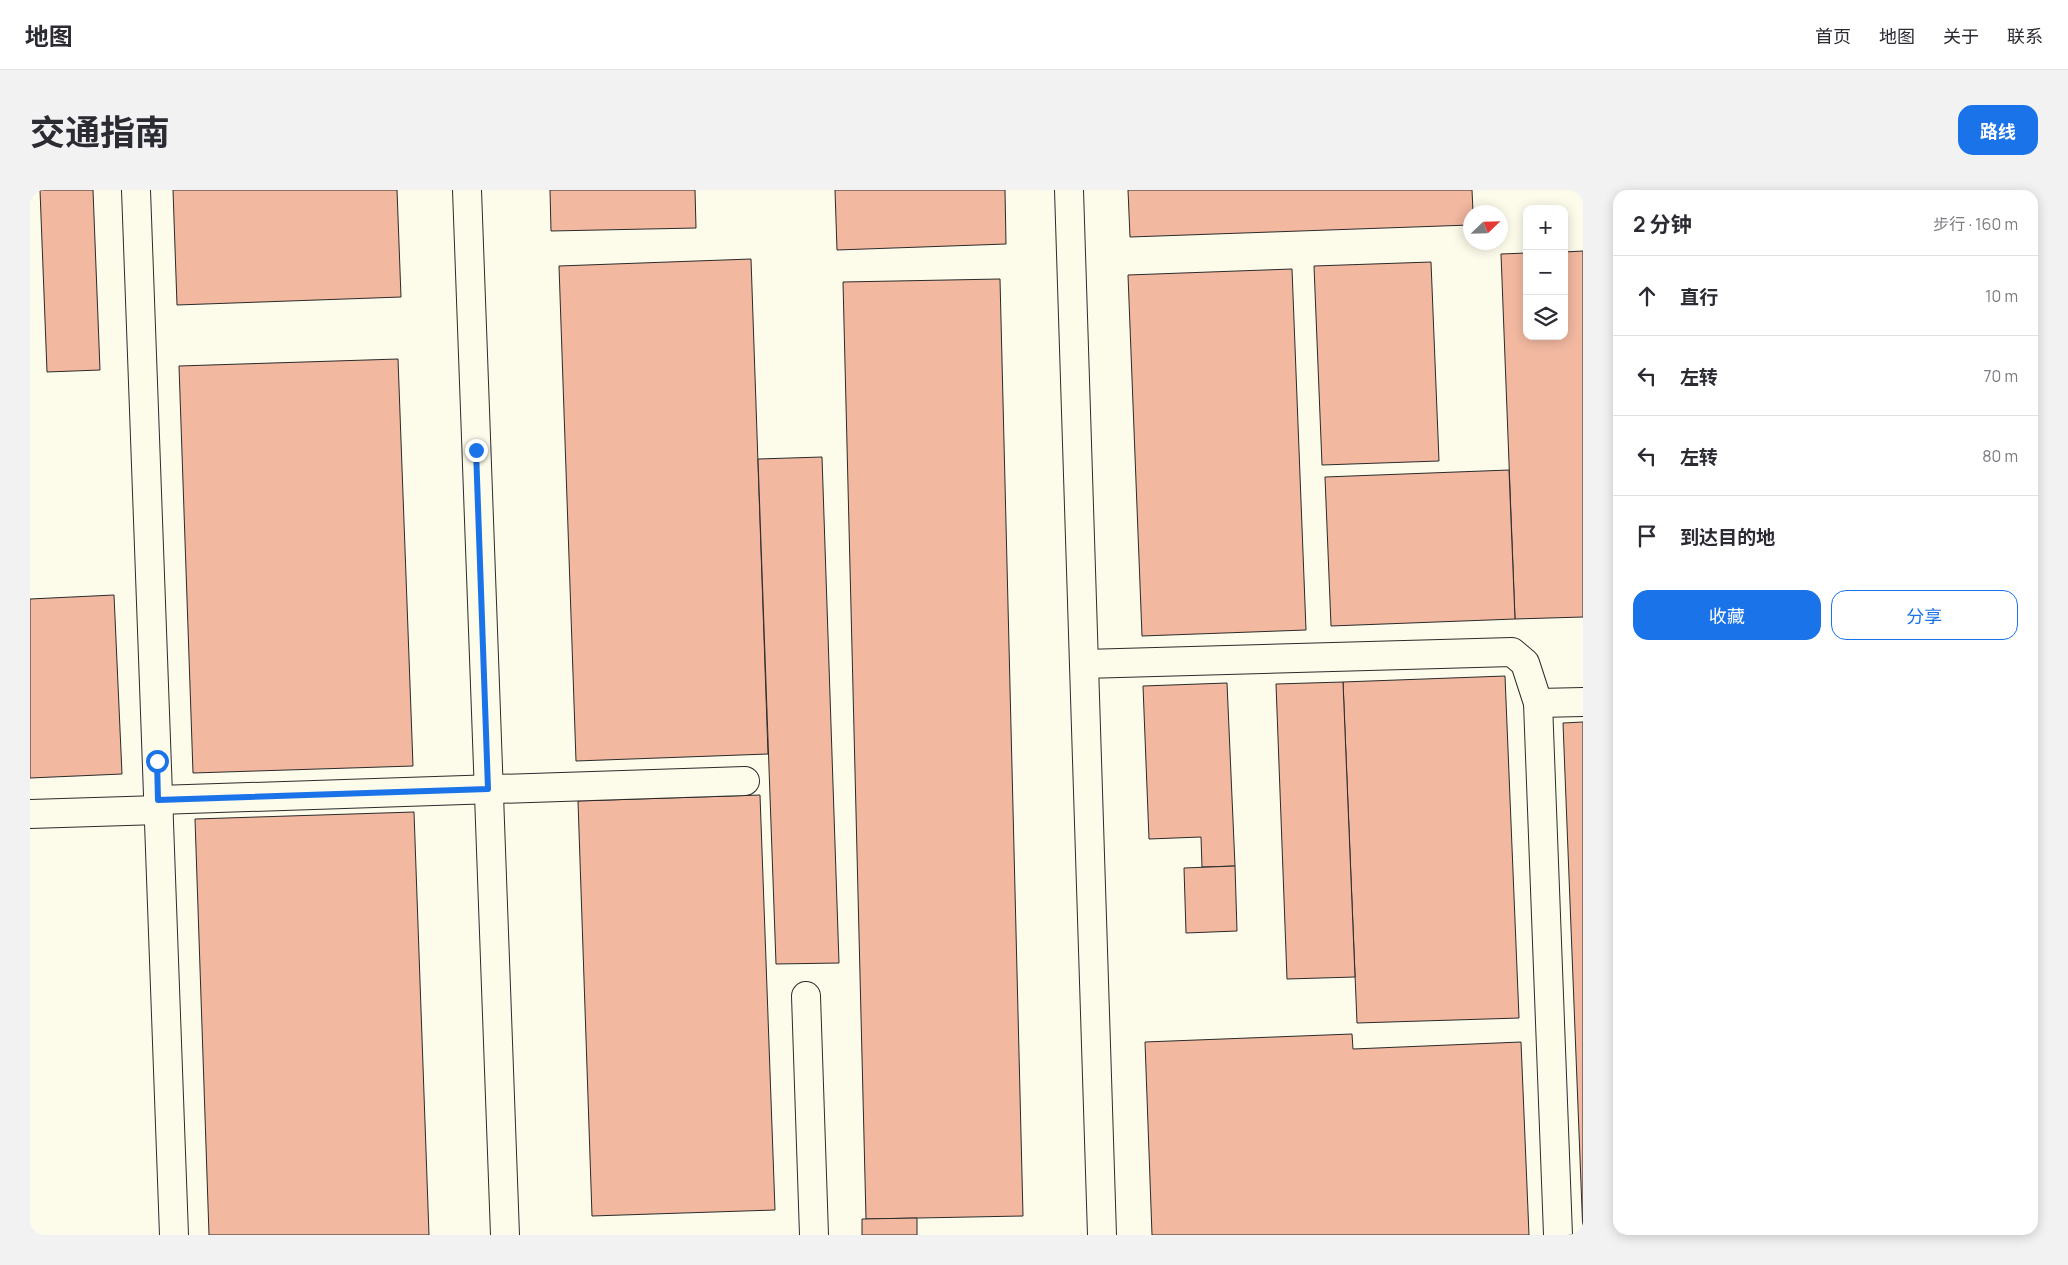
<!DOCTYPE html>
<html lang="zh">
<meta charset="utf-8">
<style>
body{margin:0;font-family:Manrope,"Noto Sans SC",sans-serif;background:#f2f2f3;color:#2b2b33}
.controls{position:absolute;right:15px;top:15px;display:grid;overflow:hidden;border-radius:10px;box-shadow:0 2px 12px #0003}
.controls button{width:45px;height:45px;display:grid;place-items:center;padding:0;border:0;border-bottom:1px solid #e1e1e2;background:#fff;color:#2b2b33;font:25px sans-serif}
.compass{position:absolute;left:1433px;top:15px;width:45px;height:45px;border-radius:50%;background:#fff;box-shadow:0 2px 12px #0003;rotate:67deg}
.stop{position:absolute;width:15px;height:15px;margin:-11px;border:4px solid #1a73e8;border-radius:50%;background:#fff}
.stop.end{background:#1a73e8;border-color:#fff;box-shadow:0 1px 5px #0008}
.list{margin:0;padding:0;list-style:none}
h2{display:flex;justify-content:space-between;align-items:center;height:65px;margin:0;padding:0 20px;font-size:21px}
h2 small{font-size:16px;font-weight:400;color:#7c7c81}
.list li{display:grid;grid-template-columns:32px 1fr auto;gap:15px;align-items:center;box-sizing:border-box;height:80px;padding:0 20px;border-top:1px solid #e1e1e2}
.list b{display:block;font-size:19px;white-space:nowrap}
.list em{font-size:16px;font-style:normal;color:#7c7c81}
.actions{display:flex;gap:10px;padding:15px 20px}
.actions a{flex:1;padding:11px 0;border:1px solid #1a73e8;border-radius:15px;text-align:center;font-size:18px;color:#1a73e8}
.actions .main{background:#1a73e8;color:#fff}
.icon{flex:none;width:28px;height:28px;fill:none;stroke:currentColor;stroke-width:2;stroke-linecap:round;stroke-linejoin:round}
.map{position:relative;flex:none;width:1553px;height:1045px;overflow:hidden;border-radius:15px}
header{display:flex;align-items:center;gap:30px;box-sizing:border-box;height:70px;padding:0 25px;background:#fff;border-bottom:1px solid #e1e1e2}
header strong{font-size:24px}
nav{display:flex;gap:28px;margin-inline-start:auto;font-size:18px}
.intro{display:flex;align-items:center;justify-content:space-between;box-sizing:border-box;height:120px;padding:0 30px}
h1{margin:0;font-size:35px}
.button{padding:12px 22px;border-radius:15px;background:#1a73e8;color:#fff;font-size:18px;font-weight:700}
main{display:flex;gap:30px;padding:0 30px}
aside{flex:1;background:#fff;border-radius:15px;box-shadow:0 2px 12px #0003}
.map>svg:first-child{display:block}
</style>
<header>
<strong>地图</strong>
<nav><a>首页</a><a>地图</a><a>关于</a><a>联系</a></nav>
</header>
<div class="intro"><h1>交通指南</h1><a class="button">路线</a></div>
<main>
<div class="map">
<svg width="1553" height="1045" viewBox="0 0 1553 1045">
<rect width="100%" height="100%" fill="#fdfbea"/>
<g fill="#f2b8a0" stroke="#2b2b2b">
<path d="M 10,0 L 63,0 L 70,180 L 17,182 Z"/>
<path d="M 143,0 L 367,0 L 371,107 L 147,115 Z"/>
<path d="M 520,0 L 665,0 L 666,38 L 521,41 Z"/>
<path d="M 805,0 L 975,0 L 976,54 L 807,60 Z"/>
<path d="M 1098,0 L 1442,0 L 1443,22 L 1440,22 L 1440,35 L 1100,47 Z"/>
<path d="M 1553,61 L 1553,427 L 1485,429 L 1471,64 L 1497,63 L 1497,146 L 1534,146 L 1534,62 Z"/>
<path d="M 721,69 L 738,564 L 546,571 L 529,76 Z"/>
<path d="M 1401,72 L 1409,271 L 1292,275 L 1284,76 Z"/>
<path d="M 1262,79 L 1276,440 L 1112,446 L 1098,85 Z"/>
<path d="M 970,89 L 993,1026 L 836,1029 L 813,92 Z"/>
<path d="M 368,169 L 383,576 L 163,583 L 149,176 Z"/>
<path d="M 792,267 L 809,773 L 746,774 L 728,269 Z"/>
<path d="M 1479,280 L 1485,429 L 1301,436 L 1295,287 Z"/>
<path d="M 84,405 L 92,584 L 0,588 L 0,409 Z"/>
<path d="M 1475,486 L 1489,828 L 1327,833 L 1313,492 Z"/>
<path d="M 1313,492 L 1325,787 L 1257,789 L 1246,494 Z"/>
<path d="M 1197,493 L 1205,676 L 1172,677 L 1171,647 L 1119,649 L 1113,496 Z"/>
<path d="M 1553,532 L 1553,1045 L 1533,533 Z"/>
<path d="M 730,605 L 745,1020 L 562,1026 L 548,611 Z"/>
<path d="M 384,622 L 399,1045 L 179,1045 L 165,629 Z"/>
<path d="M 1205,676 L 1207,741 L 1156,743 L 1154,678 Z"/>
<path d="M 1322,844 L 1323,859 L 1491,852 L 1499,1045 L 1122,1045 L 1115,852 Z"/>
<path d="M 887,1028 L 887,1045 L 832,1045 L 832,1029 Z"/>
</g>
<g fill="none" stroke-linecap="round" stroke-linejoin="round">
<defs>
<g id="minor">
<path d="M 106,0 L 144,1045"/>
<path d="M 437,0 L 475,1045"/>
<path d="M 1039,0 L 1072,1045"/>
<path d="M 1054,474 L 1482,462 L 1495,473 L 1508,513"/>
<path d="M 128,610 L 715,591"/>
<path d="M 0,624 L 129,620"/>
<path d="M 776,806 L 784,1045"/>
<path d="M 1528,1045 L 1508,513 L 1553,512"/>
</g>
</defs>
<use href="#minor" stroke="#2b2b2b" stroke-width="30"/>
<use href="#minor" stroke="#fdfbea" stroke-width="28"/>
</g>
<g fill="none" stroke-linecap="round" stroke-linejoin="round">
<path stroke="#1a73e8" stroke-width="6" d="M 127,571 L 128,610 L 458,599 L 446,260"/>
</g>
</svg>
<div class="controls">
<button>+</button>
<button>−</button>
<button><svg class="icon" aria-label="layers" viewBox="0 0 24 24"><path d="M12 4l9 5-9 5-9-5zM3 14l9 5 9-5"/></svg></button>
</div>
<svg class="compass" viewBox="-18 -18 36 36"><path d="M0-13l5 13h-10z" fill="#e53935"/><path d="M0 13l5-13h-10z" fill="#7c7c81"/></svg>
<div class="stop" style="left:127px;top:571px"></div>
<div class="stop end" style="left:446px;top:260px"></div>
</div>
<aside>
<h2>2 分钟<small>步行 · 160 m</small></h2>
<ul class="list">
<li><svg class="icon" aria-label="ahead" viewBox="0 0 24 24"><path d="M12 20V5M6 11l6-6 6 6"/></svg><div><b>直行</b></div><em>10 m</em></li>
<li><svg class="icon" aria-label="left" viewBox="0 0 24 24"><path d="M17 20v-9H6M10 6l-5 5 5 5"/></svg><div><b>左转</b></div><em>70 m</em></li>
<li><svg class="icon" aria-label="left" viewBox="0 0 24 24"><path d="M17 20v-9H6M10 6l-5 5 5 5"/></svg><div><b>左转</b></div><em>80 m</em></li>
<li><svg class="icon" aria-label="arrive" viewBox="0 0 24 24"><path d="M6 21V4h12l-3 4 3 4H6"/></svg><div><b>到达目的地</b></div></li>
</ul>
<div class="actions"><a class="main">收藏</a><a>分享</a></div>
</aside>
</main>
